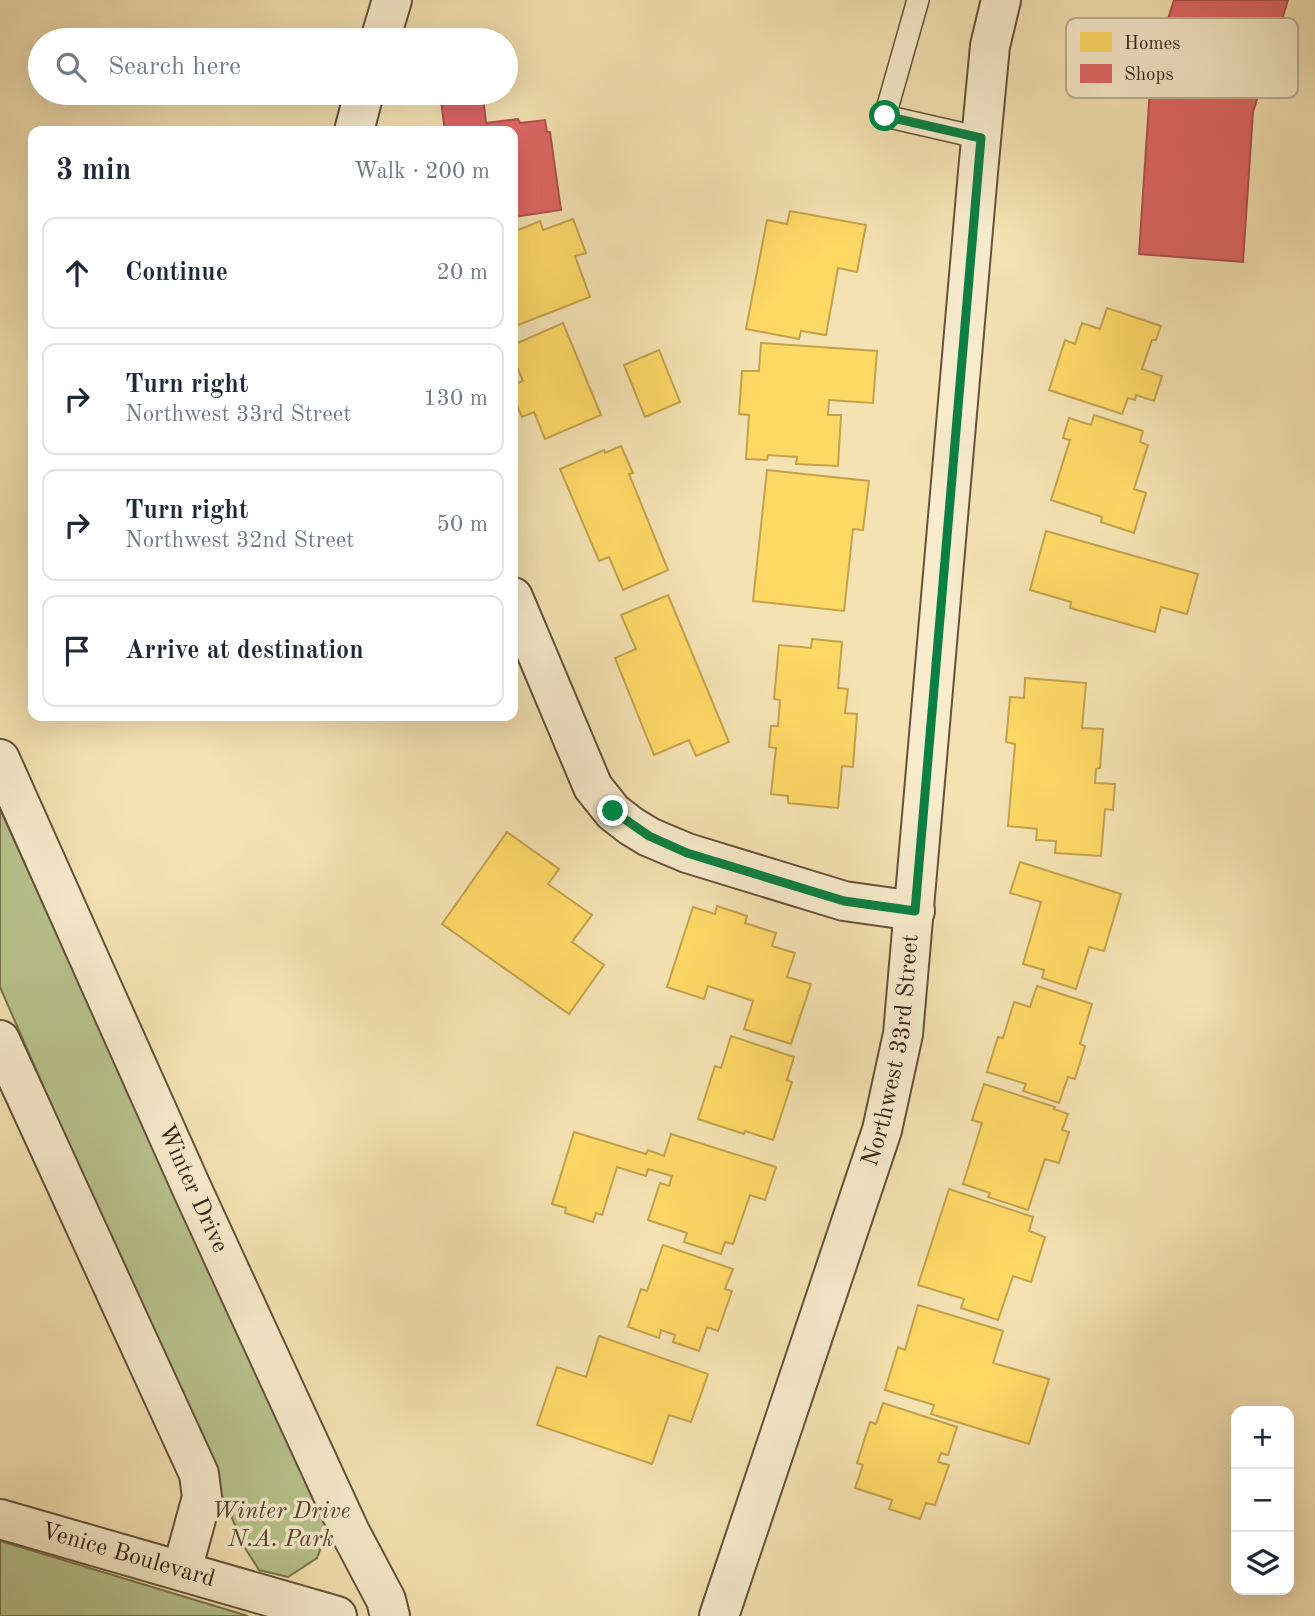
<!DOCTYPE html>
<meta charset="utf-8">
<style>
body{margin:0;font-family:"Old Standard TT",serif;background:#f6f6f7;color:#1f2937}
.controls{position:absolute;right:21px;bottom:21px;display:grid;overflow:hidden;border-radius:14px;box-shadow:0 7px 28px #0002}
.controls button{width:63px;height:63px;display:grid;place-items:center;padding:0;border:0;border-bottom:2px solid #e0e1e3;background:#fff;color:#1f2937;font:35px sans-serif}
.stop{position:absolute;width:21px;height:21px;margin:-16px;border:5px solid #0b8043;border-radius:50%;background:#fff}
.stop.end{background:#0b8043;border-color:#fff;box-shadow:0 2px 7px #0008}
.list{margin:0;padding:0;list-style:none}
h2{display:flex;justify-content:space-between;align-items:center;height:91px;margin:0;padding:0 28px;font-size:30px}
h2 small{font-size:23px;font-weight:400;color:#747a83}
.list li{display:grid;grid-template-columns:46px 1fr auto;gap:21px;align-items:center;box-sizing:border-box;height:112px;margin:0 14px 14px;padding:0 14px;border:2px solid #e0e1e3;border-radius:14px}
.list b{display:block;font-size:26px;white-space:nowrap}
.list p{margin:0;font-size:23px;white-space:nowrap;color:#747a83}
.list em{font-size:23px;font-style:normal;color:#747a83}
.icon{flex:none;width:38px;height:38px;fill:none;stroke:currentColor;stroke-width:2;stroke-linecap:round;stroke-linejoin:round}
.map{position:relative;flex:none;width:1315px;height:1616px;overflow:hidden}
.search{position:absolute;background:#fff;box-shadow:0 7px 28px #0002;left:28px;top:28px;width:490px;height:77px;display:flex;align-items:center;gap:18px;box-sizing:border-box;padding:0 24px;border-radius:38px;color:#747a83;font-size:26px}
.panel{position:absolute;background:#fff;box-shadow:0 7px 28px #0002;left:28px;top:126px;width:490px;height:595px;border-radius:14px}
.map>svg:first-child{display:block}
</style>
<div class="map">
<svg width="1315" height="1616" viewBox="0 0 1315 1616">
<rect width="100%" height="100%" fill="#f5e2b2"/>
<filter id="stains"><feTurbulence type="fractalNoise" baseFrequency=".00286" numOctaves="4"/><feColorMatrix values="0 0 0 0 .2 0 0 0 0 .09 0 0 0 0 .02 0 0 0 .5 -.17"/></filter>
<radialGradient id="worn" r=".72"><stop offset=".6" stop-color="#630" stop-opacity="0"/><stop offset="1" stop-color="#630" stop-opacity=".3"/></radialGradient>
<g fill="#b8c48e" stroke="#787350" stroke-width="2">
<path d="M 0,809 L 328,1529 L 317,1558 L 288,1577 L 259,1570 L 245,1548 L 0,987 Z"/>
<path d="M 0,1541 L 248,1616 L 0,1616 Z"/>
</g>
<g fill="#ffd966" stroke="#c3a24d" stroke-width="2">
<path d="M 790,211 L 866,225 L 857,272 L 838,268 L 826,335 L 801,331 L 799,339 L 746,329 L 767,220 L 787,224 Z"/>
<path d="M 573,219 L 586,253 L 575,256 L 590,297 L 513,327 L 513,232 L 540,221 L 543,230 Z"/>
<path d="M 1107,308 L 1161,326 L 1156,340 L 1152,340 L 1142,369 L 1162,376 L 1154,401 L 1136,395 L 1135,400 L 1128,398 L 1122,414 L 1049,390 L 1065,340 L 1075,344 L 1082,323 L 1100,329 Z"/>
<path d="M 563,323 L 601,415 L 545,439 L 534,412 L 522,417 L 513,396 L 513,385 L 523,381 L 513,357 L 513,345 Z"/>
<path d="M 761,343 L 877,351 L 873,403 L 829,400 L 828,415 L 841,415 L 838,466 L 796,464 L 797,457 L 768,455 L 767,460 L 746,459 L 749,415 L 739,414 L 742,371 L 759,371 Z"/>
<path d="M 659,350 L 680,402 L 645,417 L 624,365 Z"/>
<path d="M 1094,415 L 1143,431 L 1140,442 L 1148,445 L 1134,489 L 1146,493 L 1134,533 L 1101,522 L 1102,517 L 1051,500 L 1070,440 L 1063,438 L 1069,418 L 1091,425 Z"/>
<path d="M 621,446 L 633,473 L 629,474 L 668,570 L 623,590 L 609,557 L 599,561 L 560,469 L 604,450 L 605,453 Z"/>
<path d="M 767,470 L 869,481 L 863,530 L 853,529 L 844,611 L 753,601 Z"/>
<path d="M 1046,531 L 1198,574 L 1187,614 L 1161,607 L 1155,632 L 1070,608 L 1071,602 L 1030,590 Z"/>
<path d="M 668,595 L 729,742 L 696,756 L 689,740 L 654,755 L 615,658 L 636,649 L 621,615 Z"/>
<path d="M 812,639 L 842,642 L 838,688 L 848,689 L 845,713 L 857,714 L 853,767 L 842,766 L 838,808 L 788,803 L 788,796 L 771,794 L 776,748 L 769,747 L 771,726 L 778,726 L 780,700 L 774,699 L 779,645 L 811,648 Z"/>
<path d="M 1025,678 L 1086,683 L 1082,728 L 1103,729 L 1100,768 L 1096,769 L 1095,783 L 1115,784 L 1113,810 L 1105,809 L 1101,856 L 1055,853 L 1056,841 L 1036,840 L 1037,829 L 1008,826 L 1015,744 L 1006,742 L 1010,697 L 1024,698 Z"/>
<path d="M 507,832 L 559,869 L 548,884 L 592,915 L 572,942 L 604,965 L 569,1014 L 442,924 Z"/>
<path d="M 1020,862 L 1121,894 L 1104,951 L 1089,947 L 1076,989 L 1042,978 L 1044,970 L 1023,964 L 1041,902 L 1010,893 Z"/>
<path d="M 717,906 L 747,916 L 745,923 L 776,933 L 772,946 L 795,953 L 787,977 L 811,984 L 791,1044 L 744,1029 L 753,1001 L 708,986 L 704,999 L 667,987 L 693,907 L 715,914 Z"/>
<path d="M 1037,986 L 1092,1004 L 1080,1044 L 1085,1046 L 1075,1079 L 1068,1077 L 1059,1103 L 1023,1091 L 1026,1084 L 987,1072 L 998,1037 L 1003,1038 L 1014,1002 L 1030,1007 Z"/>
<path d="M 731,1036 L 794,1057 L 787,1080 L 792,1082 L 773,1140 L 745,1131 L 744,1134 L 698,1119 L 715,1066 L 721,1068 Z"/>
<path d="M 984,1084 L 1055,1107 L 1054,1109 L 1068,1114 L 1062,1130 L 1069,1132 L 1059,1163 L 1045,1159 L 1028,1210 L 988,1197 L 990,1193 L 963,1184 L 982,1123 L 972,1120 Z"/>
<path d="M 574,1132 L 646,1154 L 648,1150 L 664,1156 L 671,1134 L 776,1167 L 765,1200 L 750,1195 L 733,1244 L 725,1242 L 721,1254 L 684,1242 L 687,1233 L 648,1220 L 660,1183 L 669,1186 L 672,1176 L 648,1169 L 646,1176 L 617,1167 L 602,1215 L 596,1213 L 593,1222 L 565,1213 L 566,1208 L 552,1204 Z"/>
<path d="M 949,1189 L 1033,1217 L 1029,1231 L 1045,1237 L 1031,1282 L 1013,1276 L 998,1320 L 961,1308 L 964,1299 L 918,1285 Z"/>
<path d="M 663,1245 L 733,1269 L 725,1289 L 732,1291 L 718,1331 L 707,1327 L 699,1351 L 673,1342 L 675,1335 L 661,1330 L 659,1338 L 628,1327 L 641,1289 L 647,1291 Z"/>
<path d="M 918,1305 L 1003,1331 L 993,1363 L 1049,1379 L 1029,1444 L 931,1414 L 934,1405 L 885,1390 L 898,1347 L 905,1350 Z"/>
<path d="M 599,1336 L 708,1374 L 691,1422 L 669,1415 L 652,1464 L 537,1425 L 557,1367 L 586,1377 Z"/>
<path d="M 883,1403 L 957,1427 L 948,1455 L 941,1453 L 938,1462 L 949,1465 L 935,1505 L 926,1503 L 920,1519 L 889,1509 L 892,1500 L 855,1488 L 863,1465 L 857,1463 L 870,1422 L 876,1424 Z"/>
</g>
<g fill="#e06666" stroke="#ad524d" stroke-width="2">
<path d="M 1174,0 L 1288,0 L 1253,112 L 1243,262 L 1139,254 L 1151,73 Z"/>
<path d="M 483,96 L 486,123 L 518,119 L 520,123 L 545,120 L 547,132 L 550,132 L 561,210 L 513,217 L 513,131 L 445,131 L 441,101 Z"/>
</g>
<g fill="none" stroke-linecap="round" stroke-linejoin="round">
<defs>
<path id="lane" d="M 918,0 L 885,116 L 981,138"/>
<g id="street">
<path d="M 380,40 L 392,0"/>
<path d="M 354,131 L 364,93"/>
<path d="M 513,597 L 593,787 L 613,812 L 631,826 L 649,837 L 687,853 L 844,901 L 915,911"/>
<path id="s1" d="M 0,759 L 193,1191 L 350,1532 L 386,1600 L 390,1616"/>
<path d="M 0,1040 L 199,1474 L 202,1497 L 182,1570"/>
<path id="s2" d="M 0,1519 L 337,1616"/>
<path id="s3" d="M 719,1616 L 882,1130 L 903,1034 L 978,172 L 990,46 L 1001,0"/>
</g>
</defs>
<use href="#lane" stroke="#66523b" stroke-width="24"/>
<use href="#street" stroke="#66523b" stroke-width="42"/>
<use href="#lane" stroke="#f8eccd" stroke-width="21"/>
<use href="#street" stroke="#f8eccd" stroke-width="38"/>
</g>
<g fill="none" stroke-linecap="round" stroke-linejoin="round">
<path stroke="#0b8043" stroke-width="9" d="M 613,811 L 649,836 L 687,853 L 844,901 L 915,911 L 981,138 L 885,116"/>
</g>
<g text-anchor="middle" dominant-baseline="central" stroke-width="7" stroke-linejoin="round" paint-order="stroke">
<g font-size="24" fill="#372213" stroke="#f8eccd">
<text stroke="none"><textPath href="#s3" startOffset="593">Northwest 33rd Street</textPath></text>
<text stroke="none"><textPath href="#s1" startOffset="471">Winter Drive</textPath></text>
<text stroke="none"><textPath href="#s2" startOffset="133">Venice Boulevard</textPath></text>
</g>
<g font-size="24" font-style="italic" fill="#574a32" stroke="#f8eccd">
<text x="281" y="1512">Winter Drive<tspan x="281" dy="28">N.A. Park</tspan></text>
</g>
</g>
<rect x="1066" y="18" width="232" height="80" rx="10" fill="#f8eccd" stroke="#beaf95" stroke-width="2"/>
<rect x="1080" y="32" width="32" height="20" fill="#ffd966"/>
<rect x="1080" y="64" width="32" height="19" fill="#e06666"/>
<g font-size="19" fill="#372213">
<text x="1124" y="49">Homes</text>
<text x="1124" y="80">Shops</text>
</g>
<rect width="100%" height="100%" filter="url(#stains)"/>
<rect width="100%" height="100%" fill="url(#worn)"/>
</svg>
<div class="controls">
<button>+</button>
<button>−</button>
<button><svg class="icon" aria-label="layers" viewBox="0 0 24 24"><path d="M12 4l9 5-9 5-9-5zM3 14l9 5 9-5"/></svg></button>
</div>
<div class="stop" style="left:885px;top:116px"></div>
<div class="stop end" style="left:613px;top:811px"></div>
<div class="search"><svg class="icon" aria-label="search" viewBox="0 0 24 24"><circle cx="10" cy="10" r="6"/><path d="M15 15l6 6"/></svg>Search here</div>
<section class="panel">
<h2>3 min<small>Walk · 200 m</small></h2>
<ul class="list">
<li><svg class="icon" aria-label="ahead" viewBox="0 0 24 24"><path d="M12 20V5M6 11l6-6 6 6"/></svg><div><b>Continue</b></div><em>20 m</em></li>
<li><svg class="icon" aria-label="right" viewBox="0 0 24 24"><path d="M7 20v-9h11M14 6l5 5-5 5"/></svg><div><b>Turn right</b><p>Northwest 33rd Street</p></div><em>130 m</em></li>
<li><svg class="icon" aria-label="right" viewBox="0 0 24 24"><path d="M7 20v-9h11M14 6l5 5-5 5"/></svg><div><b>Turn right</b><p>Northwest 32nd Street</p></div><em>50 m</em></li>
<li><svg class="icon" aria-label="arrive" viewBox="0 0 24 24"><path d="M6 21V4h12l-3 4 3 4H6"/></svg><div><b>Arrive at destination</b></div></li>
</ul>
</section>
</div>
